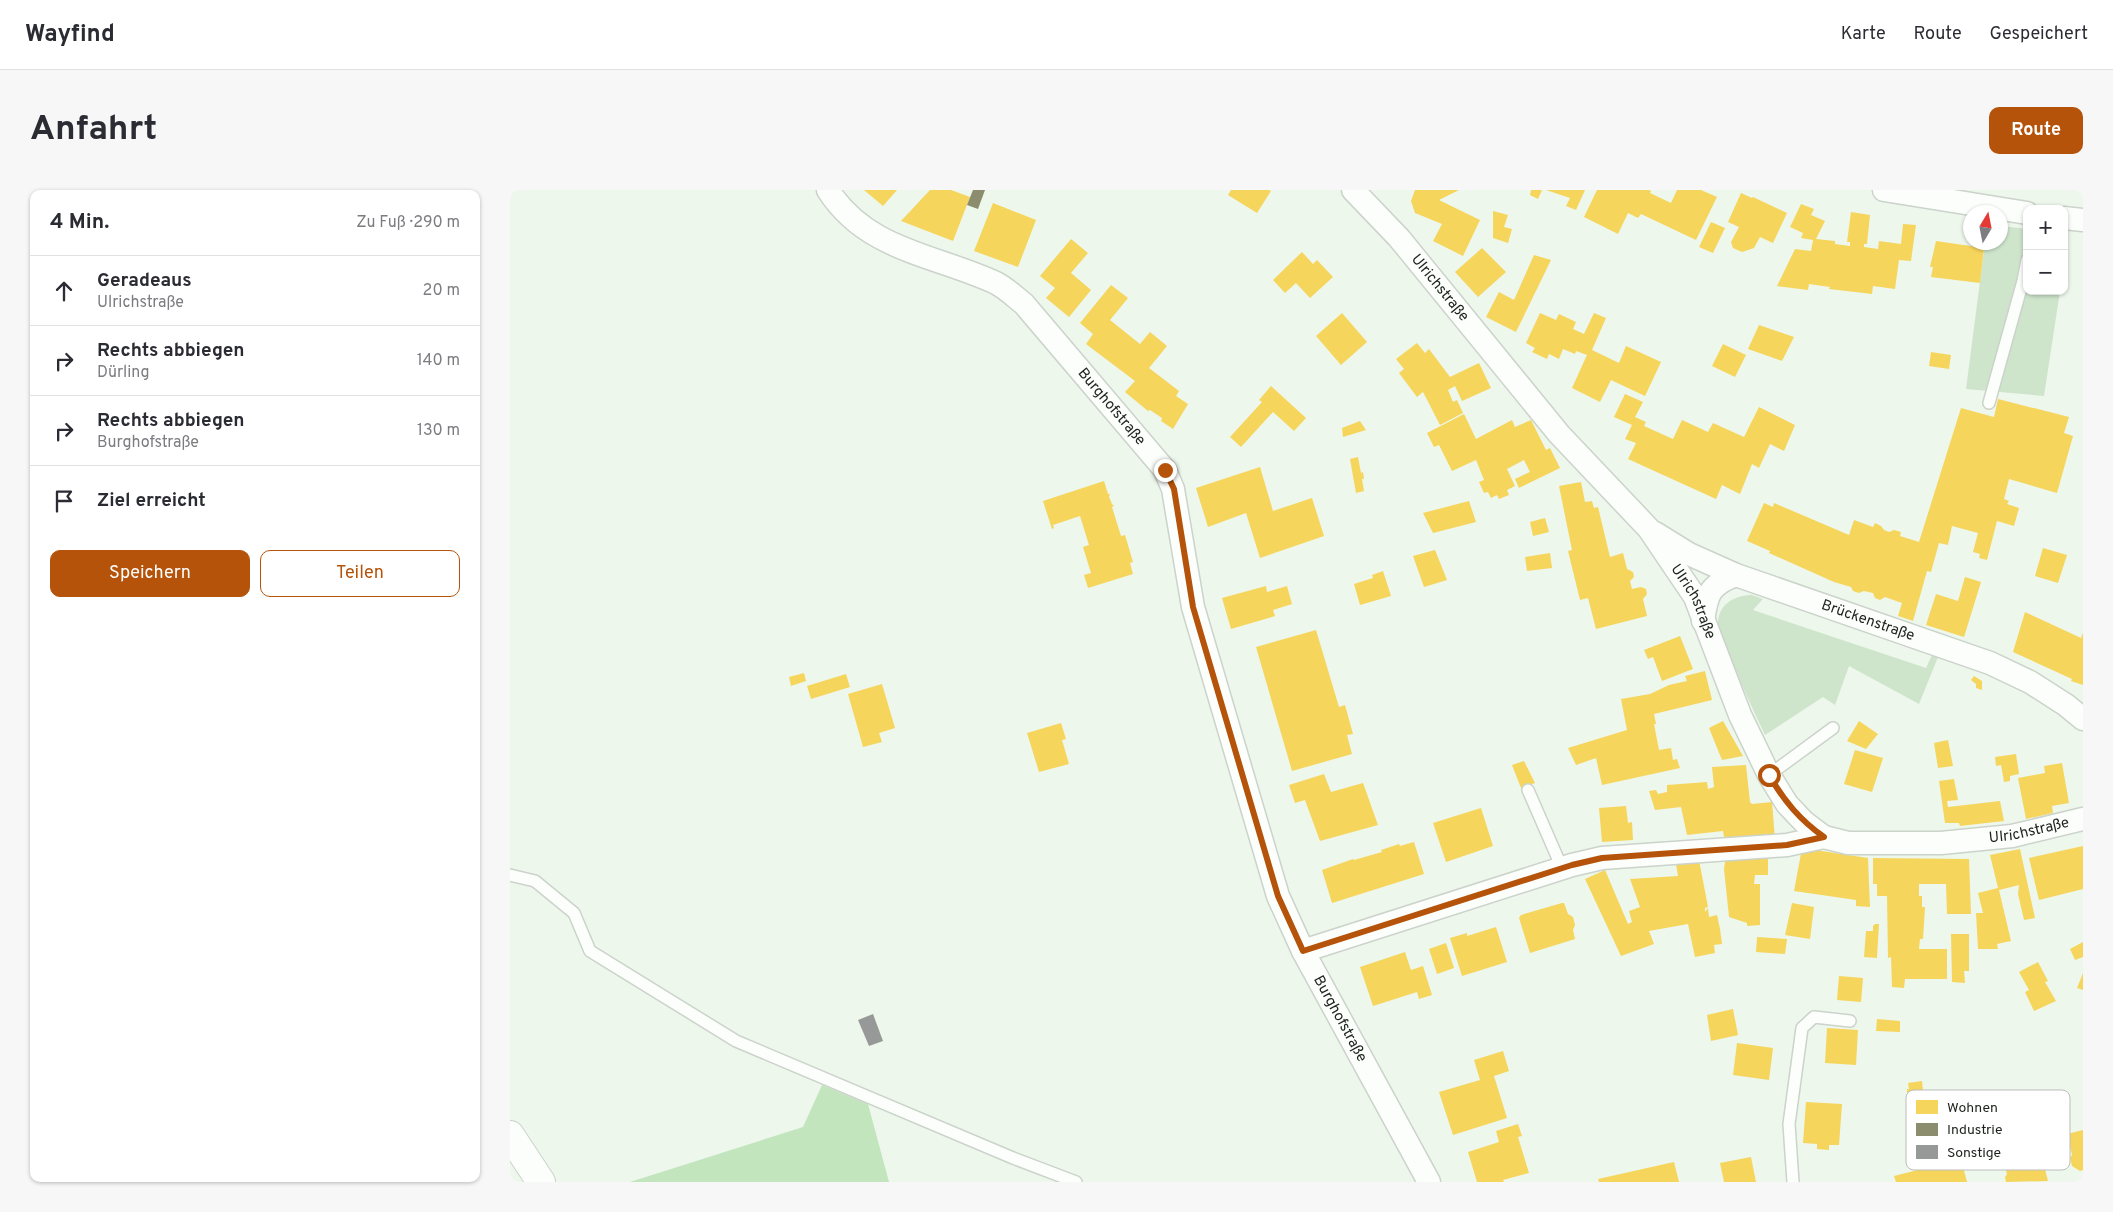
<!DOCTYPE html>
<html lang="de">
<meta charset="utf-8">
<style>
body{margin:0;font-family:Overpass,sans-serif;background:#f7f7f7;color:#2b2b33}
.controls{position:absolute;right:15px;top:15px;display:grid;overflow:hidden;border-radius:10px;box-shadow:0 1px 4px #0004}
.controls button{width:45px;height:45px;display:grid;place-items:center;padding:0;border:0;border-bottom:1px solid #e1e1e2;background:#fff;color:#2b2b33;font:25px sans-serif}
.compass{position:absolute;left:1453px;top:15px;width:45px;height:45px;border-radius:50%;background:#fff;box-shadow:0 1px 4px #0004;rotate:10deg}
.stop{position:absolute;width:15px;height:15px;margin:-11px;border:4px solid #b45309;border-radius:50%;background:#fff}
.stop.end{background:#b45309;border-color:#fff;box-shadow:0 1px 5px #0008}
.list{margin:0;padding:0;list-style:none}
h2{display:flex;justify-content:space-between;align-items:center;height:65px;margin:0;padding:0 20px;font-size:21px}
h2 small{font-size:16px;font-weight:400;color:#7c7c81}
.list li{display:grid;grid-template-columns:32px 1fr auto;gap:15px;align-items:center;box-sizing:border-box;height:70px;padding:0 20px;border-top:1px solid #e1e1e2}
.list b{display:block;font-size:19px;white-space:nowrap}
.list p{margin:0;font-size:16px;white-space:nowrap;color:#7c7c81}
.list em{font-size:16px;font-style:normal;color:#7c7c81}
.actions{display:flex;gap:10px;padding:15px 20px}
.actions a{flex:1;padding:11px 0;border:1px solid #b45309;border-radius:10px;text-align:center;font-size:18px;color:#b45309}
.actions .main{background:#b45309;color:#fff}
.icon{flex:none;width:28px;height:28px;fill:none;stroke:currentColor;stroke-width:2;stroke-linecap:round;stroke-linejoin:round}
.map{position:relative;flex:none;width:1573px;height:992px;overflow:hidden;border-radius:10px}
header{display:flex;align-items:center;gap:30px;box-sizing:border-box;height:70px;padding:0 25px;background:#fff;border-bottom:1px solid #e1e1e2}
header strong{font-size:24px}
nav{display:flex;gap:28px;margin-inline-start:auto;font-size:18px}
.intro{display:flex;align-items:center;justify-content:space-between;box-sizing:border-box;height:120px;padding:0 30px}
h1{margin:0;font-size:35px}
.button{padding:12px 22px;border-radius:10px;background:#b45309;color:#fff;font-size:18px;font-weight:700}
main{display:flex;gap:30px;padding:0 30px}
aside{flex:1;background:#fff;border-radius:10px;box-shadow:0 1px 4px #0004}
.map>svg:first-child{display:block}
</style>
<header>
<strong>Wayfind</strong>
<nav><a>Karte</a><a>Route</a><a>Gespeichert</a></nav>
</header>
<div class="intro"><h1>Anfahrt</h1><a class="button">Route</a></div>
<main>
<aside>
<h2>4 Min.<small>Zu Fuß · 290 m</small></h2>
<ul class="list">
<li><svg class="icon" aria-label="ahead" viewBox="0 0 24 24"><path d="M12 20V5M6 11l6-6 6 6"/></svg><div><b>Geradeaus</b><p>Ulrichstraße</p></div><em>20 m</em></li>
<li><svg class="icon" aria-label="right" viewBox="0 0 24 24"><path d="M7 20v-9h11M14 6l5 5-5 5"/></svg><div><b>Rechts abbiegen</b><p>Dürling</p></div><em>140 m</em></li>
<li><svg class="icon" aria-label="right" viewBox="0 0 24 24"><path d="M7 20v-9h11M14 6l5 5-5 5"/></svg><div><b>Rechts abbiegen</b><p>Burghofstraße</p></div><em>130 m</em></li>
<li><svg class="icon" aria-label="arrive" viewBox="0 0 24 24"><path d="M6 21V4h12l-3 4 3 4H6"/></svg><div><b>Ziel erreicht</b></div></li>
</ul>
<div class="actions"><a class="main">Speichern</a><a>Teilen</a></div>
</aside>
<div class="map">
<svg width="1573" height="992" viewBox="0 0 1573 992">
<rect width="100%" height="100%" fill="#edf7ec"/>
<g fill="#cee5cc">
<path d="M 1491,36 L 1517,39 L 1517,101 L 1550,101 L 1534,206 L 1456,199 L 1475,53 L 1490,52 Z"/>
<path d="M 1242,405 L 1253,409 L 1243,420 L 1416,478 L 1422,465 L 1428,467 L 1409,514 L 1339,476 L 1325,515 L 1313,507 L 1255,545 C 1242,518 1230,491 1218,463 C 1214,454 1208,443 1208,434 C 1208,414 1225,405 1242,405 Z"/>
</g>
<path fill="#c2e5be" d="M 312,895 L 358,914 L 379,992 L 120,992 L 293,937 Z"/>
<g fill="#f6d55c">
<path d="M 354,0 L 387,0 L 373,16 Z"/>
<path d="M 420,0 L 441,0 L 460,7 L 443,51 L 391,31 Z"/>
<path d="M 721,0 L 759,0 L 761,1 L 747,23 L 718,5 Z"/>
<path d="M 905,0 L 949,0 L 929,10 L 970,30 L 953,66 L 923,51 L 932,34 L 905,23 L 901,11 Z"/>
<path d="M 1021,0 L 1032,0 L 1028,9 L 1020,5 Z"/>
<path d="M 1036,0 L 1075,0 L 1066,20 L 1056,16 L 1060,8 Z"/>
<path d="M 1087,0 L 1139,0 L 1141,1 L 1140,3 L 1161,13 L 1167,0 L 1191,0 L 1207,7 L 1186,50 L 1131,24 L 1128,28 L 1118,23 L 1108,44 L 1074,27 Z"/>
<path d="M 1231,3 L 1242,8 L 1243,7 L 1277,23 L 1263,53 L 1250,47 L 1244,58 L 1232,62 L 1223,58 L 1221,52 L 1229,37 L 1218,32 Z"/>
<path d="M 483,13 L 526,30 L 508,77 L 464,61 Z"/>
<path d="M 1291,14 L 1304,19 L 1301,25 L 1315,31 L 1306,49 L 1325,51 L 1325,54 L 1340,56 L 1340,52 L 1337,52 L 1341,22 L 1360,25 L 1357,54 L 1354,54 L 1354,57 L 1368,59 L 1369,51 L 1391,54 L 1393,34 L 1406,35 L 1401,71 L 1389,70 L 1385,99 L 1363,96 L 1362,104 L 1319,99 L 1320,97 L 1299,94 L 1298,100 L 1267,96 L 1285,59 L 1301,61 L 1303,50 L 1291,48 L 1293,43 L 1280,37 Z"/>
<path d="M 983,21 L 998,25 L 994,37 L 1002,39 L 998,53 L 983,48 Z"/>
<path d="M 1201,32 L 1215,38 L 1203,63 L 1189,57 Z"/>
<path d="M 561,49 L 578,63 L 561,83 L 581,100 L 559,127 L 536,108 L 545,98 L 530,86 Z"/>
<path d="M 1426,51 L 1474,58 L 1470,93 L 1421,87 L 1423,77 L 1420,77 Z"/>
<path d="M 972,58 L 996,82 L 968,107 L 945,82 Z"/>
<path d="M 792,62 L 803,74 L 807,70 L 823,87 L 800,108 L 786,93 L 775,103 L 763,90 Z"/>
<path d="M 1024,65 L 1041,70 L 1006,142 L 976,127 L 989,102 L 1004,110 Z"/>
<path d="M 601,95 L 618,108 L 600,130 L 630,154 L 640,142 L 657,156 L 639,178 L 669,201 L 666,206 L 678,214 L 663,239 L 651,231 L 652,228 L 640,220 L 638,221 L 615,202 L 625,191 L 576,154 L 583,144 L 570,133 Z"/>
<path d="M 832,123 L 857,152 L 831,175 L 806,146 Z"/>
<path d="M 1030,123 L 1046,130 L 1049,124 L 1066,132 L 1063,139 L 1074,144 L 1084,123 L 1096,128 L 1082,160 L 1109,173 L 1116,156 L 1151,172 L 1135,206 L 1101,190 L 1090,212 L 1062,198 L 1077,165 L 1066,161 L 1065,164 L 1053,159 L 1049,169 L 1039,164 L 1037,169 L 1022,162 L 1025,158 L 1016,153 Z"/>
<path d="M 1249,135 L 1284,147 L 1272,171 L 1238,159 Z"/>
<path d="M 907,153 L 915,163 L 919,159 L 940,187 L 969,173 L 981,198 L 952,211 L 945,196 L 938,200 L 943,212 L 947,210 L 953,223 L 930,235 L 913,202 L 907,207 L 889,183 L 894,179 L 886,169 Z"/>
<path d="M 1213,154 L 1236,165 L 1225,187 L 1202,176 Z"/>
<path d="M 1421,162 L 1441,165 L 1439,179 L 1419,176 Z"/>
<path d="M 761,196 L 796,228 L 784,241 L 763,222 L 731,257 L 720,247 L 752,212 L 749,210 Z"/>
<path d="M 1115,204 L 1133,212 L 1125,227 L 1136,232 L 1134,236 L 1163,249 L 1172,230 L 1198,242 L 1203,233 L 1234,247 L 1249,217 L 1285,235 L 1274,261 L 1260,254 L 1249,278 L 1242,274 L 1230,304 L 1212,295 L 1206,309 L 1118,269 L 1126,253 L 1115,249 L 1122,235 L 1104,227 Z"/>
<path d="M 1488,209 L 1559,227 L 1554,243 L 1563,246 L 1547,303 L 1499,289 L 1494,309 L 1499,311 L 1497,314 L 1509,318 L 1504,336 L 1487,331 L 1477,370 L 1469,368 L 1470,364 L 1463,362 L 1468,343 L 1442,336 L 1438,355 L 1429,353 L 1421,382 L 1417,381 L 1403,431 L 1388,426 L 1392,413 L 1375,407 L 1370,410 L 1365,408 L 1363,403 L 1354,401 L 1349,403 L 1343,401 L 1341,397 L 1324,392 L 1259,363 L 1260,361 L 1237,351 L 1254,313 L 1263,317 L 1264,313 L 1339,345 L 1344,330 L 1363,337 L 1365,333 L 1371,336 L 1374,340 L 1379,342 L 1384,340 L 1391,342 L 1390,346 L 1409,352 L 1451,218 L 1484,227 Z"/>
<path d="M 954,224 L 966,249 L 1002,230 L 1005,237 L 1021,230 L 1036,260 L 1040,258 L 1050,278 L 1009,298 L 1005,289 L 1020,282 L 1014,270 L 997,279 L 1005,296 L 997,300 L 999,305 L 989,309 L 987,305 L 981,308 L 978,302 L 974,303 L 969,292 L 974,290 L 966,270 L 942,281 L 929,255 L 924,257 L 917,243 Z"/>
<path d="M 850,231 L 856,240 L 833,247 L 832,238 Z"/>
<path d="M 848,267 L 851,283 L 853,282 L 854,289 L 852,289 L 854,301 L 846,303 L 840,269 Z"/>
<path d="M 750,277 L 763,321 L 802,308 L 814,346 L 750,368 L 736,323 L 698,337 L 686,298 Z"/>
<path d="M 594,291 L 598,304 L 600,304 L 599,307 L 602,314 L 604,316 L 602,317 L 611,346 L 615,345 L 623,372 L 620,373 L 623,384 L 578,398 L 574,385 L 581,383 L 573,357 L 579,355 L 570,326 L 543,335 L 544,338 L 542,339 L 533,311 Z"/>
<path d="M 1071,292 L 1075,312 L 1082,311 L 1084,318 L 1088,317 L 1100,367 L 1113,363 L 1117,379 L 1123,382 L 1124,387 L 1120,391 L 1122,399 L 1131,397 L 1136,399 L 1137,404 L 1133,409 L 1137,426 L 1086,439 L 1078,408 L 1070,410 L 1058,361 L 1062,360 L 1049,296 Z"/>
<path d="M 959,311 L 966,332 L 923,343 L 913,323 Z"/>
<path d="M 1035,328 L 1039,342 L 1023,346 L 1020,332 Z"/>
<path d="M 1533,358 L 1557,365 L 1548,393 L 1525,386 Z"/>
<path d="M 925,360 L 937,390 L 914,397 L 903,366 Z"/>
<path d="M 1040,363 L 1042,378 L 1017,381 L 1015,367 Z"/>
<path d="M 873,381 L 881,406 L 850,415 L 844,394 L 863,388 L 862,385 Z"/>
<path d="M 1455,387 L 1471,392 L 1454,447 L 1416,435 L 1426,404 L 1448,411 Z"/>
<path d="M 756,396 L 757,402 L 777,396 L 782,414 L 763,420 L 765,426 L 721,439 L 712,408 Z"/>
<path d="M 1515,422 L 1571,448 L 1573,443 L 1573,495 L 1561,491 L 1562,489 L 1503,462 Z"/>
<path d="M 806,440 L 829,517 L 835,515 L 843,544 L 837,545 L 842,564 L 782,581 L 746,457 Z"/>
<path d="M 1170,446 L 1183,479 L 1152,491 L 1143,467 L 1138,469 L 1134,460 Z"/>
<path d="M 1195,481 L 1202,510 L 1144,524 L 1146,534 L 1144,534 L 1149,560 L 1161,558 L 1163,570 L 1167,569 L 1170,578 L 1092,595 L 1086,568 L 1066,575 L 1058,558 L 1117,540 L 1111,509 L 1140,504 L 1159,495 L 1177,491 L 1175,486 Z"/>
<path d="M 294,483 L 296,491 L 281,496 L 279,487 Z"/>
<path d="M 336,484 L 340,497 L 301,509 L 297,496 Z"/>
<path d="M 1464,486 L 1472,491 L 1472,500 L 1466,498 L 1466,494 L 1461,490 Z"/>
<path d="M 372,494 L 385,538 L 369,543 L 372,552 L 353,557 L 338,504 Z"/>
<path d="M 1213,531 L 1233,566 L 1212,570 L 1199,538 Z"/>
<path d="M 1349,531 L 1368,544 L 1356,559 L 1337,551 Z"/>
<path d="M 551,533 L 556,549 L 552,550 L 559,574 L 529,582 L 517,543 Z"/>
<path d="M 1438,550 L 1443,576 L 1428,578 L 1424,553 Z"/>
<path d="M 1345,560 L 1373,568 L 1362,602 L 1334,594 Z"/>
<path d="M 1506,564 L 1509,584 L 1500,586 L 1500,591 L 1494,592 L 1491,575 L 1486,576 L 1485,567 Z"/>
<path d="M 1014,571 L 1025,593 L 1011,598 L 1002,575 Z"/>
<path d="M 1552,573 L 1559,613 L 1542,616 L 1543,623 L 1516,629 L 1508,588 L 1535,583 L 1534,576 Z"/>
<path d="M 1236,575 L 1240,612 L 1242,614 L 1262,612 L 1265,649 L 1215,653 L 1213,641 L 1177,645 L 1171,617 L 1145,620 L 1139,601 L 1146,600 L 1148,604 L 1157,602 L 1157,595 L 1197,592 L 1198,599 L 1204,597 L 1202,577 Z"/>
<path d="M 814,584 L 821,602 L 853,593 L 868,635 L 810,651 L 795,610 L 785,613 L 779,595 Z"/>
<path d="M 1444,589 L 1448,610 L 1437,611 L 1438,617 L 1490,611 L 1494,631 L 1450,636 L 1449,633 L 1435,633 L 1429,591 Z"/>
<path d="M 1116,616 L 1118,633 L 1122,632 L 1123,650 L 1092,652 L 1089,618 Z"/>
<path d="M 971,618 L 983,656 L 936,672 L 923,633 Z"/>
<path d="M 904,652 L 914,684 L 822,713 L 812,680 L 843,669 L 844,670 L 872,662 L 871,660 L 889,654 L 890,656 Z"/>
<path d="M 1573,656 L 1573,699 L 1529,710 L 1519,668 Z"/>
<path d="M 1292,658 L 1358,668 L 1360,717 L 1346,716 L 1346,710 L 1284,701 Z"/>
<path d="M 1510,659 L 1525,728 L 1514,730 L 1508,704 L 1509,695 L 1489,700 L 1501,751 L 1487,754 L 1488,759 L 1468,759 L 1466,723 L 1473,723 L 1468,703 L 1488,698 L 1480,665 Z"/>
<path d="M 1216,665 L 1258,665 L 1258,685 L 1245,685 L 1244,694 L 1250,694 L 1250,735 L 1237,736 L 1237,733 L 1219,727 L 1214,679 Z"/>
<path d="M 1363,668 L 1459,669 L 1461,724 L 1437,724 L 1436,694 L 1409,694 L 1409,706 L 1412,706 L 1412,717 L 1415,717 L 1413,749 L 1410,749 L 1409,759 L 1437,759 L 1437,789 L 1395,789 L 1394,798 L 1382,797 L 1381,767 L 1378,768 L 1377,706 L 1367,706 L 1367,694 L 1363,694 Z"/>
<path d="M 1189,670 L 1198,717 L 1195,718 L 1195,722 L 1198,718 L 1199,727 L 1207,725 L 1210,739 L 1212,754 L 1204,755 L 1205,763 L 1185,767 L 1178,734 L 1139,741 L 1144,754 L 1111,766 L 1075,689 L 1095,680 L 1118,734 L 1122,732 L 1119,721 L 1130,717 L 1120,689 L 1168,686 L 1166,674 Z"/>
<path d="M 1052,713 L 1054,713 L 1058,724 L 1063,727 L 1065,735 L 1063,740 L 1065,749 L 1020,763 L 1009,728 L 1011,725 Z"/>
<path d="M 1282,713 L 1304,717 L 1300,749 L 1275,745 Z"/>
<path d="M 1365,734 L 1369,734 L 1367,768 L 1354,767 L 1356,741 L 1363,741 L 1363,736 Z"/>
<path d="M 986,737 L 997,772 L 952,786 L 940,748 L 957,743 L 957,746 Z"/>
<path d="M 1441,744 L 1459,744 L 1459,781 L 1454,781 L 1455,793 L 1442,792 Z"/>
<path d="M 1247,747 L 1277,749 L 1275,764 L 1246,762 Z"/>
<path d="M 1573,752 L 1573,767 L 1565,770 L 1560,759 Z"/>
<path d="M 936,753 L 944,778 L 927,784 L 919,759 Z"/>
<path d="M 895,762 L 901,780 L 913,776 L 922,805 L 909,809 L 907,802 L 863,816 L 850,777 Z"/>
<path d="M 1528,772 L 1538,791 L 1535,792 L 1546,811 L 1524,821 L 1515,802 L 1519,800 L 1509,782 Z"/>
<path d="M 1573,783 L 1573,800 L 1567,798 Z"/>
<path d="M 1329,786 L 1353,788 L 1351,812 L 1327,810 Z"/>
<path d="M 1223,819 L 1228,845 L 1201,851 L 1197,825 Z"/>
<path d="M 1367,829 L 1390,831 L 1390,842 L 1366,841 Z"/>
<path d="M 1317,838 L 1348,840 L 1346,875 L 1315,873 Z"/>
<path d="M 1227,853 L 1263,858 L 1259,890 L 1223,885 Z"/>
<path d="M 993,861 L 999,881 L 984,886 L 997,928 L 943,945 L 929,902 L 970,890 L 964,870 Z"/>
<path d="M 1412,891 L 1413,901 L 1397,903 L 1397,899 L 1399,899 L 1398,893 Z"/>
<path d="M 1296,912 L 1332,914 L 1329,955 L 1319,955 L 1319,960 L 1307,959 L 1307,954 L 1293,953 Z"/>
<path d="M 1008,934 L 1012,946 L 1008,947 L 1019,983 L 993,990 L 994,992 L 967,992 L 958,962 L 989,952 L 986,941 Z"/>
<path d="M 1573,940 L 1573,980 L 1570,981 L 1562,976 L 1560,968 L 1562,965 L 1557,944 Z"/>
<path d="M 1527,960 L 1532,980 L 1535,979 L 1538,991 L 1496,992 L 1495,987 L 1497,984 L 1493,970 Z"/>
<path d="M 1241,967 L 1246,992 L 1214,992 L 1210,973 Z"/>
<path d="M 1451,969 L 1457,992 L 1386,992 L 1384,986 Z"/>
<path d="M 1164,972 L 1169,992 L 1089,992 L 1088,989 Z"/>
</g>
<path fill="#8c8c6e" d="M 463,0 L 475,0 L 468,19 L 457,15 Z"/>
<path fill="#969997" d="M 363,824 L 373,851 L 359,856 L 348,830 Z"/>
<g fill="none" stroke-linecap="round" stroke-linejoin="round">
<defs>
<g id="lane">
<path d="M 1479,213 L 1513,91 L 1517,70"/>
<path d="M 1259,585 L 1323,538"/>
<path d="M 1018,600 L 1052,678"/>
<path d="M 0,685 L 25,691 L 64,723 L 80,761 L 226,851 L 503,968 L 566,992"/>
<path d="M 1283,992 L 1279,934 L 1292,838 L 1304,827 L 1340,831"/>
</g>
<g id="street">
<path id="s1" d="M 318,0 C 357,61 426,65 486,93 C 496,98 505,107 514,114 L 655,280 L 663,299 L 683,417 L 768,706 L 793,761 L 919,992"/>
<path id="s2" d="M 843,0 L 889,48 L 1049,244 L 1139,339 L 1185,407 L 1230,525 L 1259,585 L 1277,614 L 1294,632 L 1314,647 L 1338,653 L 1431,653 L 1502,646 L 1573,629"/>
<path d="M 1374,0 L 1517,23"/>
<path d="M 1554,28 L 1573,30"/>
<path id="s3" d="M 1145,343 L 1179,364 L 1226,385 L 1480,473 L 1520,492 L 1556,515 L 1573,529"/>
<path d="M 1193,431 C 1197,404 1199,395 1226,385"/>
<path d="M 793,761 L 1062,675 L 1092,668 L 1277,655 L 1314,647"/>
</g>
<path id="secondary" d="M 0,945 L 31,992"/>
</defs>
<use href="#lane" stroke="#cbd3ca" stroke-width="14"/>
<use href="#street" stroke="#cbd3ca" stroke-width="25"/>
<use href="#secondary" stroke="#cbd3ca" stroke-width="30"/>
<use href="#lane" stroke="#fcfefc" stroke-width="11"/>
<use href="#street" stroke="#fcfefc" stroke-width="22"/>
<use href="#secondary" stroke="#fcfefc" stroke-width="28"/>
</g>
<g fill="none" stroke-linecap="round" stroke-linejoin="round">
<path stroke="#b45309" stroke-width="6" d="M 655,280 L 664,299 L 683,417 L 768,706 L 793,761 L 1062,675 L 1092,668 L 1277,655 L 1314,647 C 1290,630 1274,611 1259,585"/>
</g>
<g text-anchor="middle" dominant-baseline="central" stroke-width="5" stroke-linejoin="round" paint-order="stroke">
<g font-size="15" fill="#1d231c" stroke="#fff">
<text stroke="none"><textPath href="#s2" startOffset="131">Ulrichstraße</textPath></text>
<text stroke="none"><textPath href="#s1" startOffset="366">Burghofstraße</textPath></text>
<text stroke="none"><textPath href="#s2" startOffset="536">Ulrichstraße</textPath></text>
<text stroke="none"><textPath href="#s3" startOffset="231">Brückenstraße</textPath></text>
<text stroke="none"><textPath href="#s2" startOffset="1016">Ulrichstraße</textPath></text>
<text stroke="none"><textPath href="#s1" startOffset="1028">Burghofstraße</textPath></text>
</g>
</g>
<rect x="1396" y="900" width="164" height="80" rx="8" fill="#fff" stroke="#bbbdbb" stroke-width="1"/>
<rect x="1406" y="910" width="22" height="14" fill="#f6d55c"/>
<rect x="1406" y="933" width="22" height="13" fill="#8c8c6e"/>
<rect x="1406" y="955" width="22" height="14" fill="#969997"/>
<g font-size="14" fill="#1d231c">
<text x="1437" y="922">Wohnen</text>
<text x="1437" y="944">Industrie</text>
<text x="1437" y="967">Sonstige</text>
</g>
</svg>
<div class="controls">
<button>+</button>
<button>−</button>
</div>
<svg class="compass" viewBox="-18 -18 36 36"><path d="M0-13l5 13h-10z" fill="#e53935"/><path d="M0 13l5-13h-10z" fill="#7c7c81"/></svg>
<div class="stop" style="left:1259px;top:585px"></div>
<div class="stop end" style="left:655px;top:280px"></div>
</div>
</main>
